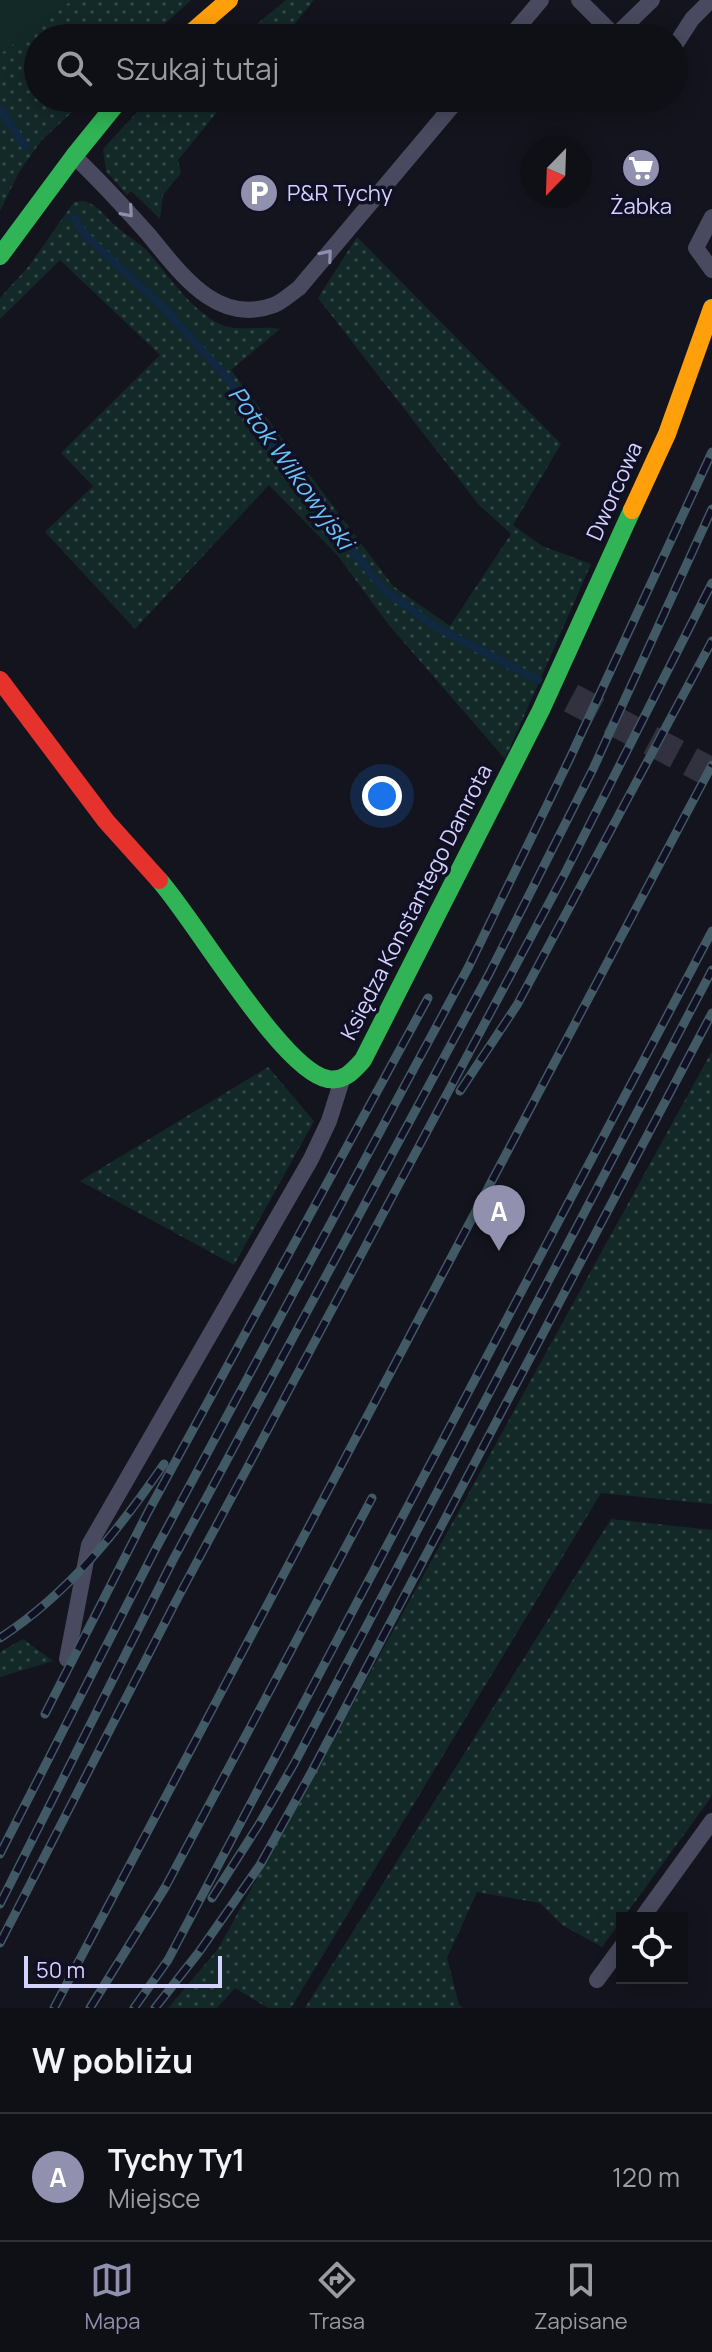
<!DOCTYPE html>
<html lang="pl">
<meta charset="utf-8">
<style>
body{margin:0;font-family:Manrope,sans-serif;background:#18181f;color:#f1f3f6}
.controls{position:absolute;right:24px;bottom:24px;display:grid;overflow:hidden;border-radius:0px;box-shadow:0 4px 20px #0003}
.controls button{width:72px;height:72px;display:grid;place-items:center;padding:0;border:0;border-bottom:2px solid #2f2f35;background:#0f0f16;color:#f1f3f6;font:40px sans-serif}
.compass{position:absolute;left:520px;top:136px;width:72px;height:72px;border-radius:50%;background:#0f0f16;box-shadow:0 4px 20px #0003;rotate:203deg}
.scale{position:absolute;left:24px;bottom:20px;width:198px;box-sizing:border-box;padding-left:8px;border:4px solid #d4d3fd;border-top:0;font-size:22px;line-height:28px;white-space:nowrap;color:#d4d3fd;-webkit-text-stroke:6px #110f23;paint-order:stroke}
.you{position:absolute;left:382px;top:796px;width:28px;height:28px;margin:-20px;border:6px solid #fff;border-radius:50%;background:#1a73e8;box-shadow:0 0 0 12px #1a73e833}
.badge{display:grid;place-items:center;width:52px;height:52px;border-radius:50%;background:#9190af;color:#fff;font-size:26px;font-weight:700}
.pin{position:absolute;translate:-50% -66px;filter:drop-shadow(0 2px 4px #0008)}
.pin::after{content:'';position:absolute;top:42px;width:28px;height:24px;background:inherit;clip-path:polygon(0 0,100% 0,50% 100%)}
.list{margin:0;padding:0;list-style:none}
h2{display:flex;justify-content:space-between;align-items:center;height:104px;margin:0;padding:0 32px;font-size:34px}
h2 small{font-size:26px;font-weight:400;color:#9b9ca1}
.list li{display:grid;grid-template-columns:52px 1fr auto;gap:24px;align-items:center;box-sizing:border-box;height:128px;padding:0 32px;border-top:2px solid #2f2f35}
.list b{display:block;font-size:30px;white-space:nowrap}
.list p{margin:0;font-size:26px;white-space:nowrap;color:#9b9ca1}
.list em{font-size:26px;font-style:normal;color:#9b9ca1}
.icon{flex:none;width:44px;height:44px;fill:none;stroke:currentColor;stroke-width:2;stroke-linecap:round;stroke-linejoin:round}
.map{position:relative;flex:none;width:712px;height:2008px;overflow:hidden}
.search{position:absolute;background:#0f0f16;box-shadow:0 4px 20px #0003;left:24px;right:24px;top:24px;height:88px;display:flex;align-items:center;gap:20px;box-sizing:border-box;padding:0 28px;border-radius:44px;color:#9b9ca1;font-size:30px}
.sheet{height:232px;background:#0f0f16}
nav{display:flex;justify-content:space-around;align-items:center;box-sizing:border-box;height:112px;border-top:2px solid #2f2f35;background:#0f0f16;font-size:22px;color:#9b9ca1}
nav a{display:grid;justify-items:center;gap:4px}
nav .on{color:#9190af}
.map>svg:first-child{display:block}
</style>
<div class="map">
<svg width="712" height="2008" viewBox="0 0 712 2008">
<defs>
<pattern id="grass-dots" width="8" height="8" patternUnits="userSpaceOnUse" patternTransform="scale(2)"><rect width="8" height="8" fill="#132928"/><path d="M2 2h.1M6 6h.1" fill="none" stroke="#344748" stroke-width="1.8" stroke-linecap="round"/></pattern>
</defs>
<rect width="100%" height="100%" fill="#14141e"/>
<g fill="url(#grass-dots)">
<path d="M 72,0 L 191,0 L 149,38 L 38,38 L 38,98 L 87,98 L 41,141 L 19,172 L 0,211 L 0,54 Z"/>
<path d="M 286,0 L 314,0 L 283,38 L 252,38 L 253,27 Z"/>
<path d="M 150,98 L 203,98 L 218,111 L 178,160 L 181,173 L 163,195 L 160,219 L 131,191 L 127,195 L 106,171 L 103,149 Z"/>
<path d="M 83,201 C 98,204 105,217 117,227 C 126,235 137,241 146,250 C 168,274 189,309 220,324 C 240,333 260,325 280,329 L 231,370 L 393,586 L 450,626 L 511,534 L 479,505 L 318,298 L 357,237 L 561,444 L 513,525 L 542,546 L 591,564 L 505,759 L 388,624 L 338,556 L 269,485 L 135,629 L 45,532 L 93,486 L 61,453 L 160,355 L 60,260 L 0,319 L 0,298 L 29,266 L 74,202 Z"/>
<path d="M 712,1051 L 712,1504 L 601,1493 L 291,2008 L 268,2008 L 235,1988 L 217,2008 L 168,2008 L 218,1949 Z"/>
<path d="M 268,1067 L 314,1121 L 234,1265 L 80,1181 Z"/>
<path d="M 611,1519 L 712,1530 L 712,1796 L 602,1947 L 562,1925 L 540,1903 L 477,1892 L 447,1958 L 459,2005 L 463,2008 L 305,2008 Z"/>
<path d="M 23,1639 L 53,1661 L 0,1677 L 0,1652 Z"/>
</g>
<path fill="#132928" d="M 0,0 L 72,0 L 0,54 Z"/>
<g fill="none" stroke-linecap="round" stroke-linejoin="round">
<g stroke="#112841" stroke-width="8">
<path d="M 0,109 L 25,146"/>
<path d="M 74,218 L 86,236 L 165,309 L 229,380 L 296,480 L 385,591 L 436,627 L 538,680"/>
</g>
<path stroke="#31313f" stroke-width="30" stroke-dasharray="30 15" stroke-linecap="butt" d="M 571,698 L 712,773"/>
<g stroke="#494a5f" stroke-width="16">
<path d="M 579,0 L 617,38"/>
<path d="M 615,36 L 652,0"/>
<path d="M 509,38 L 541,0"/>
<path d="M 674,47 L 692,19 L 711,0"/>
<path d="M 75,157 C 101,182 124,207 148,234 C 179,271 216,327 274,305 C 282,302 292,293 299,288 L 459,98"/>
<path d="M 712,217 L 696,248 L 712,270"/>
<path d="M 67,1659 L 89,1545 L 311,1159 L 329,1121 L 342,1080"/>
<path d="M 642,1918 L 712,1821"/>
<path d="M 597,1980 L 622,1946"/>
</g>
<g stroke="#30b455" stroke-width="18">
<path d="M 0,256 L 74,156 L 121,98"/>
<path d="M 159,880 C 195,920 283,1072 328,1079 C 344,1082 353,1071 363,1060 L 541,710 L 632,510"/>
</g>
<g stroke="#ff9f0a" stroke-width="18">
<path d="M 185,38 L 229,0"/>
<path d="M 632,510 L 667,434 L 712,308"/>
</g>
<path stroke="#e5322d" stroke-width="18" d="M 0,680 L 106,821 L 159,880"/>
<defs>
<g id="rail">
<path d="M 460,1091 L 517,1005 L 712,641"/>
<path d="M 0,1638 C 69,1593 118,1531 164,1464"/>
<path d="M 45,1714 L 148,1512 L 428,998"/>
<path d="M 0,1854 L 154,1552 L 469,966 L 570,758 L 712,452"/>
<path d="M 212,1898 L 258,1826 L 294,1764 L 712,970"/>
<path d="M 0,1904 L 173,1560 L 489,974 L 593,769 L 712,509"/>
<path d="M 0,1943 L 174,1605 L 565,873 L 712,583"/>
<path d="M 54,2008 L 712,765"/>
<path d="M 90,2008 L 166,1886 L 372,1498"/>
<path d="M 134,2008 L 168,1960 L 712,931"/>
<path d="M 155,2008 L 199,1952 L 260,1865 L 311,1773 L 712,1013"/>
</g>
</defs>
<use href="#rail" stroke="#425a65" stroke-width="9"/>
<use href="#rail" stroke="#110f23" stroke-width="6" stroke-dasharray="18" stroke-linecap="butt"/>
</g>
<defs><path id="oneway-chevron" d="M-2-3.5L2.5 0L-2 3.5" fill="none" stroke-width="1.6" stroke-linecap="round" stroke-linejoin="round" transform="scale(2)"/></defs>
<g stroke="#8e8eae">
<use href="#oneway-chevron" transform="translate(128 212) rotate(49)"/>
<use href="#oneway-chevron" transform="translate(327 255) rotate(-50)"/>
</g>
<defs>
<symbol id="supermarket-disc" viewBox="-11 -11 22 22"><circle r="9.5" fill="#9190af" stroke="#110f23"/><path d="M-6-5.5h2.5l.6 2H6L4.5 2H-2.5L-4.4-4H-6ZM-1.5 3.2a1.3 1.3 0 1 0 .1 0ZM3 3.2a1.3 1.3 0 1 0 .1 0Z" fill="#fff"/></symbol>
<symbol id="parking-disc" viewBox="-11 -11 22 22"><circle r="9.5" fill="#9190af" stroke="#110f23"/><path d="M-3.5-5.5H1a3.5 3.5 0 0 1 0 7H-1V5.5H-3.5ZM-1-3.4V-.6H.8a1.4 1.4 0 0 0 0-2.8Z" fill="#fff"/></symbol>
</defs>
<g fill-rule="evenodd">
<use href="#supermarket-disc" x="619" y="146" width="44" height="44"/>
<use href="#parking-disc" x="237" y="171" width="44" height="44"/>
</g>
<g text-anchor="middle" dominant-baseline="central" stroke-width="7" stroke-linejoin="round" paint-order="stroke">
<g font-size="22" fill="#d4d3fd" stroke="#110f23" text-anchor="start">
<text x="287" y="193">P&amp;R Tychy</text>
<text x="641" y="206" text-anchor="middle">Żabka</text>
</g>
<g font-size="22" fill="#d4d3fd" stroke="#110f23">
<text transform="translate(614 491) rotate(-66)">Dworcowa</text>
<text transform="translate(416 902) rotate(-63)">Księdza Konstantego Damrota</text>
</g>
<g font-size="24" font-style="italic" fill="#68c2f6" stroke="#110f23">
<text transform="translate(292 467) rotate(54)">Potok Wilkowyjski</text>
</g>
</g>
</svg>
<div class="controls">
<button><svg class="icon" aria-label="locate" viewBox="0 0 24 24"><circle cx="12" cy="12" r="6"/><path d="M12 2v4M12 18v4M2 12h4M18 12h4"/></svg></button>
</div>
<svg class="compass" viewBox="-18 -18 36 36"><path d="M0-13l5 13h-10z" fill="#e53935"/><path d="M0 13l5-13h-10z" fill="#9b9ca1"/></svg>
<div class="scale">50 m</div>
<div class="you"></div>
<div class="pin badge" style="left:499px;top:1251px">A</div>
<div class="search"><svg class="icon" aria-label="search" viewBox="0 0 24 24"><circle cx="10" cy="10" r="6"/><path d="M15 15l6 6"/></svg>Szukaj tutaj</div>
</div>
<section class="sheet">
<h2>W pobliżu<small></small></h2>
<ul class="list">
<li><span class="badge">A</span><div><b>Tychy Ty1</b><p>Miejsce</p></div><em>120 m</em></li>
</ul>
</section>
<nav>
<a class="on"><svg class="icon" aria-label="map" viewBox="0 0 24 24"><path d="M3 6l6-2 6 2 6-2v14l-6 2-6-2-6 2zM9 4v14M15 6v14"/></svg>Mapa</a>
<a><svg class="icon" aria-label="directions" viewBox="0 0 24 24"><path d="M12 3l9 9-9 9-9-9zM9 14v-3h6M13 9l2 2-2 2"/></svg>Trasa</a>
<a><svg class="icon" aria-label="saved" viewBox="0 0 24 24"><path d="M7 4h10v16l-5-4-5 4z"/></svg>Zapisane</a>
</nav>
